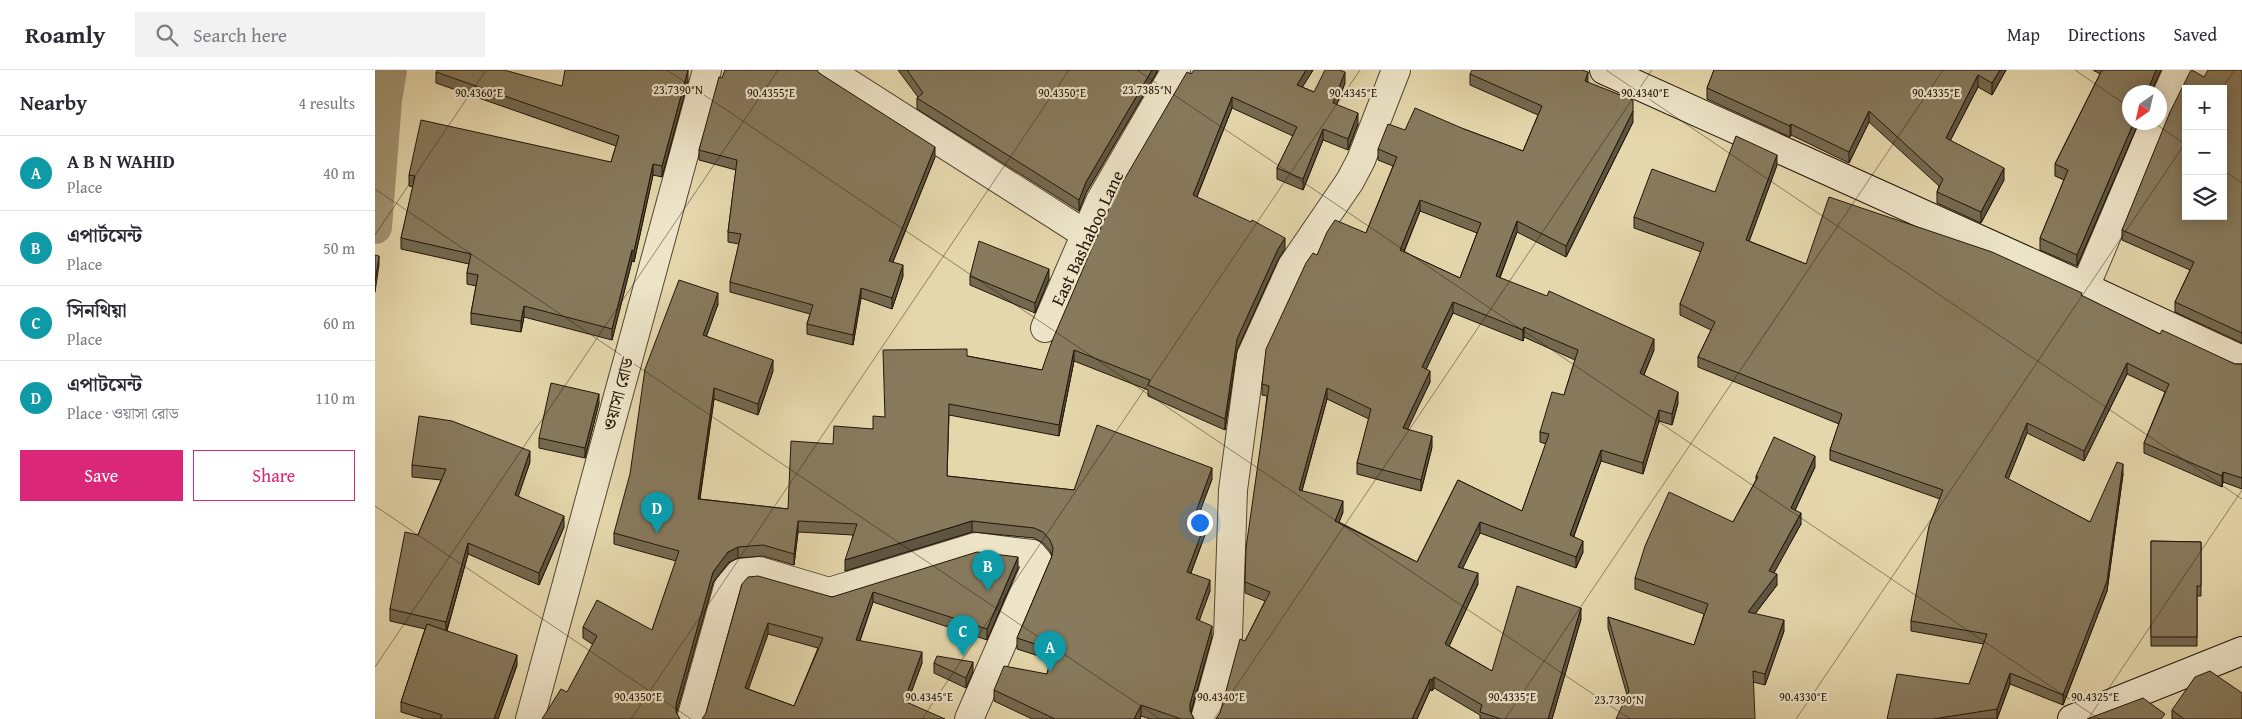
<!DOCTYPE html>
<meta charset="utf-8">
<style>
body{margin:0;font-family:"Gentium Book Plus","Noto Serif Bengali",serif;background:#f2f2f3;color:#2b2b33}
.controls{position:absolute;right:15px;top:15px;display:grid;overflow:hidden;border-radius:0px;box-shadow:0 2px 12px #0003}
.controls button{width:45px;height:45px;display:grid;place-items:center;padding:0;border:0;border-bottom:1px solid #e1e1e2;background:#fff;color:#2b2b33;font:25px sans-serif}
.compass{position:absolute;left:1747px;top:15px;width:45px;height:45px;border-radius:50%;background:#fff;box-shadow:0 2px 12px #0003;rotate:214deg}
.you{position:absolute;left:824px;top:452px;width:18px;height:18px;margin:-12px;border:4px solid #fff;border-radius:50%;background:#1a73e8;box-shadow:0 0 0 8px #1a73e833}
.badge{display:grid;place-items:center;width:32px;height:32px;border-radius:50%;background:#db2777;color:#fff;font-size:16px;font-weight:700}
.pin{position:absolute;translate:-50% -41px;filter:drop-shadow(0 1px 2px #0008)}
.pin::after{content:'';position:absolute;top:26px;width:18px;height:15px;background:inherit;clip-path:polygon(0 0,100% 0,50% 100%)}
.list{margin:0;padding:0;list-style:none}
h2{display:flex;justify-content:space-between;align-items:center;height:65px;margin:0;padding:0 20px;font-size:21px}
h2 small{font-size:16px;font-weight:400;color:#7c7c81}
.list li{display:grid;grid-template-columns:32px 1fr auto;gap:15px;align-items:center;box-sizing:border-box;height:75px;padding:0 20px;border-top:1px solid #e1e1e2}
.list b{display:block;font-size:19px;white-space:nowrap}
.list p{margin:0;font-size:16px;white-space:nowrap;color:#7c7c81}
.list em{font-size:16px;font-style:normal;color:#7c7c81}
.actions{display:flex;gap:10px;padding:15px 20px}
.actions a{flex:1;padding:11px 0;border:1px solid #db2777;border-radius:0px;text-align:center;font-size:18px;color:#db2777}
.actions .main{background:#db2777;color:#fff}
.icon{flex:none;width:28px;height:28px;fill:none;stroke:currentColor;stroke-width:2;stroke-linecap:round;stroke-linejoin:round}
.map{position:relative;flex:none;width:1867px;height:649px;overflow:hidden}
header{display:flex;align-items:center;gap:30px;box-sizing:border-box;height:70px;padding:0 25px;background:#fff;border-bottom:1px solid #e1e1e2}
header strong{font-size:24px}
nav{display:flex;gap:28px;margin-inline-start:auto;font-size:18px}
.search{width:350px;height:45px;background:#f2f2f3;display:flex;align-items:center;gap:12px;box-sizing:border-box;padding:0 18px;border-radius:0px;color:#7c7c81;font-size:19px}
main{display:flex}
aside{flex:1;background:#fff}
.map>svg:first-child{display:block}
</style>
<header>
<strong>Roamly</strong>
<div class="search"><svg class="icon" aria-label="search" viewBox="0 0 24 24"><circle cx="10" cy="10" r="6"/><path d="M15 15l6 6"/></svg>Search here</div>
<nav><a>Map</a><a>Directions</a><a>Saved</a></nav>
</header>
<main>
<aside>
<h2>Nearby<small>4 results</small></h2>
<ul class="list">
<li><span class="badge" style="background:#0f9aa8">A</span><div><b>A B N WAHID</b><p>Place</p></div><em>40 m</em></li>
<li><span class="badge" style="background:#0f9aa8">B</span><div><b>এপার্টমেন্ট</b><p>Place</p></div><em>50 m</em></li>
<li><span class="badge" style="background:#0f9aa8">C</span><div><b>সিনথিয়া</b><p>Place</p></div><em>60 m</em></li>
<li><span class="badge" style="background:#0f9aa8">D</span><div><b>এপাটমেন্ট</b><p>Place · ওয়াসা রোড</p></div><em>110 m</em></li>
</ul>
<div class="actions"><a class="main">Save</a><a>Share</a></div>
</aside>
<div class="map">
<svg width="1867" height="649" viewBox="0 0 1867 649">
<rect width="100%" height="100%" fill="#e5d7ac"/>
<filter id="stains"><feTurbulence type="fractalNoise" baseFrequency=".004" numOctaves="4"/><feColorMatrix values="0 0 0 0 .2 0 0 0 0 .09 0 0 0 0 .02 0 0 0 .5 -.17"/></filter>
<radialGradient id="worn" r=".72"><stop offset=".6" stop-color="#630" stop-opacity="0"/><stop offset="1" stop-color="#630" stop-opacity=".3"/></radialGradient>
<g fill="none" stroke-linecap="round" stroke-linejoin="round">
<path stroke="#a29574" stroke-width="34" d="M 0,157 L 10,30 L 15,0"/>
<defs>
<g id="street">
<path d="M 453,0 L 710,164"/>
<path d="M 1784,42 L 1803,0"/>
<path d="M 1710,217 L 1780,52"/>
<path d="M 670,258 L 725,131 L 801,0"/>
<path d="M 155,649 L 332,0"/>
<path d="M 316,649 L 353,517 L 365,503 L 384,501 L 454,522 L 601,477 L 657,484 L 663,491 L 594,649"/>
<path d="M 830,649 L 853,566 L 858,420 L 876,286 L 917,196 L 975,111 L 986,90 L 1021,0"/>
</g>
<g id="secondary">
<path d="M 1229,0 L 1710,217 L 1867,290"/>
<path d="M 1697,649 L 1867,581"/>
</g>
</defs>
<use href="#street" stroke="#524631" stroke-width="30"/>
<use href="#secondary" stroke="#211608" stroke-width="30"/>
<use href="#street" stroke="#eee5c9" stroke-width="28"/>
<use href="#secondary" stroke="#eee5c9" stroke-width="28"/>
</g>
<g fill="#746950" stroke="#211608" fill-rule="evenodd">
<path d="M 523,0 L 782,0 L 782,2 L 711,123 L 704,141 L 542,39 L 542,28 L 543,27 Z"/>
<path d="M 938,0 L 927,17 L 939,22 L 970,13 L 961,35 L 983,54 L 973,80 L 948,70 L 928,120 L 902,109 L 902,98 L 918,66 L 857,38 L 822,127 L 910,179 L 903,190 L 862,280 L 850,360 L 773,326 L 773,320 L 699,291 L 684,366 L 574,345 L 572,406 L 699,420 L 837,409 L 822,448 L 831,462 L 816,503 L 835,521 L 824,550 L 837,567 L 816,643 L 819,649 L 775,649 L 766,646 L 765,649 L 657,649 L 619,631 L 619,620 L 672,604 L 676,590 L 642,579 L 642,568 L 677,486 L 675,481 L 668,473 L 659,468 L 597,462 L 470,501 L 478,465 L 423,462 L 419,495 L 388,486 L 363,488 L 353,493 L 338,513 L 301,643 L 217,574 L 208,568 L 208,557 L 277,560 L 301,491 L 239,474 L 239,463 L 343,234 L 331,266 L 398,301 L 383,345 L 339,329 L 325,429 L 413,439 L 458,374 L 498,359 L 510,347 L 592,286 L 667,300 L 816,4 Z"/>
<path d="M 1339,0 L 1631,0 L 1617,25 L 1603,17 L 1575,70 L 1629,110 L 1606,153 L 1562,133 L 1562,122 L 1564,116 L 1494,52 L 1474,93 L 1416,65 L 1415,67 L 1332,29 L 1332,18 Z"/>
<path d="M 1718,0 L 1786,0 L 1776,22 L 1754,22 L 1754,52 L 1764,52 L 1702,196 L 1665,180 L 1665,168 L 1689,110 L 1680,106 L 1680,94 L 1725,4 Z"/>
<path d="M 1867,0 L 1867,273 L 1800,242 L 1800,232 L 1815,200 L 1747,170 L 1747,160 L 1829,7 Z"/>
<path d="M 61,2 L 187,16 L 313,11 L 287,107 L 278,105 L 259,192 L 257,191 L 237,270 L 149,247 L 146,262 L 96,254 L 96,243 L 101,216 L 92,214 L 92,203 L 94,194 L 26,179 L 26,168 L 38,117 L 34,116 L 34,105 L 236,92 L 241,76 L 61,13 Z"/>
<path d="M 444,3 L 560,87 L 518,192 L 528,206 L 517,239 L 486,228 L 478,275 L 432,264 L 432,254 L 435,244 L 355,222 L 355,212 L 364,174 L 353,172 L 353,162 L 361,100 L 324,90 L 324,80 L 347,8 Z"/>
<path d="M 1095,4 L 1213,12 L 1258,52 L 1191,187 L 1142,162 L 1125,208 L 1279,280 L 1269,305 L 1303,333 L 1297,355 L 1284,351 L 1268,404 L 1226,391 L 1199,466 L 1208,482 L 1201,498 L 1105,463 L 1087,498 L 1103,514 L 1074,576 L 1117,601 L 1206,549 L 1177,649 L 1105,649 L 1105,645 L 1059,618 L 1057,621 L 1055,620 L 1042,649 L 841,649 L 845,643 L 870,571 L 890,531 L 870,523 L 870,512 L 892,326 L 887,325 L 887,314 L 942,185 L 991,163 L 1018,96 L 1003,90 L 1003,79 L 1030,60 L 1089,59 L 1148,81 L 1163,45 L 1095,15 ZM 1045,141 L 1102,163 L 1085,208 L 1029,182 ZM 1078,243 L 1148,271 L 1149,267 L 1200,290 L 1189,325 L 1165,362 L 1165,372 L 1171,374 L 1147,441 L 1083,410 L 1042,492 L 964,452 L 968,442 L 927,421 L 952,329 L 994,349 L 982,393 L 982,404 L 1046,421 L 1057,377 L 1032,359 L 1055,312 L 1051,299 Z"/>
<path d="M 1402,95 L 1374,171 L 1431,194 L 1707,226 L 1785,264 L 1860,294 L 1867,294 L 1867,419 L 1848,412 L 1847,417 L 1769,383 L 1769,373 L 1790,322 L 1752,304 L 1709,391 L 1652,363 L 1633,409 L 1715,452 L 1748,404 L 1732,521 L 1688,635 L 1635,614 L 1622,649 L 1512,649 L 1594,614 L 1609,574 L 1536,561 L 1536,551 L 1565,429 L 1455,390 L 1455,380 L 1464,354 L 1323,297 L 1323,287 L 1336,260 L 1305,245 L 1305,234 L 1326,182 L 1259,158 L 1259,147 L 1340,122 Z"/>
<path d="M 595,206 L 674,209 L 660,243 L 595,215 Z"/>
<path d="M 224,333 L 210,388 L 164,378 L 164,368 Z"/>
<path d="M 155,392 L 143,426 L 189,457 L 164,515 L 93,484 L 72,561 L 142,595 L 123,649 L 49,649 L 26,642 L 26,632 L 50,559 L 15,551 L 15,539 L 43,465 L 66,410 L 37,407 L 37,395 Z"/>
<path d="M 1440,397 L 1420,440 L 1426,454 L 1398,503 L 1402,515 L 1380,544 L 1409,561 L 1390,615 L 1378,612 L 1252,625 L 1233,558 L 1233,547 L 1319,575 L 1329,544 L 1260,519 L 1260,508 L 1358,452 L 1381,410 L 1381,406 Z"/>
<path d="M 1776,471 L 1826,472 L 1826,526 L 1822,526 L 1822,576 L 1776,576 Z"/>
<path d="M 643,498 L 612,570 L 498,532 L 485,571 L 547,593 L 532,633 L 331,643 L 367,514 L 457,527 ZM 393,564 L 443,578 L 419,636 L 373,619 Z"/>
<path d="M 559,593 L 598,602 L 591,618 L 559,603 Z"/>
<path d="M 1797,640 L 1867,649 L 1797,649 Z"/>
</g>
<g fill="#5e5541" stroke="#211608">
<path d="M 313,0 L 313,11 L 287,107 L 287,96 Z"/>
<path d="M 777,0 L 782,0 L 782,2 L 711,123 L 704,141 L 704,130 L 711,112 Z"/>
<path d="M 931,0 L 938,0 L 922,26 L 922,15 Z"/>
<path d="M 1625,0 L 1631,0 L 1617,25 L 1617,13 Z"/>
<path d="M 1781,0 L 1786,0 L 1776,22 L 1772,22 Z"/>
<path d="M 970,2 L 970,13 L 958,44 L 958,33 Z"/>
<path d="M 1213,2 L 1213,13 L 1210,11 Z"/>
<path d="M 1603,5 L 1603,17 L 1571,79 L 1571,68 Z"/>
<path d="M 857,27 L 857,38 L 818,136 L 818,125 Z"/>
<path d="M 1258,41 L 1258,52 L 1191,187 L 1191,176 Z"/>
<path d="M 1494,41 L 1494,52 L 1474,93 L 1474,82 Z"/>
<path d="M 983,43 L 983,54 L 973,80 L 973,69 Z"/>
<path d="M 1759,52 L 1764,52 L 1702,196 L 1702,185 Z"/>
<path d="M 1416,54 L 1416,65 L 1415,67 L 1415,56 Z"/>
<path d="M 948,59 L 948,70 L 928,120 L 928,109 Z"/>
<path d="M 560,77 L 560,87 L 514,201 L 514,191 Z"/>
<path d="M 1402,85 L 1402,95 L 1371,180 L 1371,170 Z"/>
<path d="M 278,94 L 278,105 L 259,192 L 259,181 Z"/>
<path d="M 1629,98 L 1629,110 L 1606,153 L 1606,142 Z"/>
<path d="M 1045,130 L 1045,141 L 1025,191 L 1025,180 Z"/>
<path d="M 1142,151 L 1142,162 L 1121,217 L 1121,206 Z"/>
<path d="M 910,168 L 910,179 L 903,190 L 862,280 L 850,360 L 850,349 L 862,269 L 903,179 Z"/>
<path d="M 257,180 L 257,191 L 237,270 L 237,259 Z"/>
<path d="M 4,186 L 4,195 L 0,222 L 0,212 Z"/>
<path d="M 528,195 L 528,206 L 517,239 L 517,228 Z"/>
<path d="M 674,199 L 674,209 L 660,243 L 660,233 Z"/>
<path d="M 486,218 L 486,228 L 478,275 L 478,265 Z"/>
<path d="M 343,223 L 343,234 L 328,276 L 328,265 Z"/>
<path d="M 1078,232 L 1078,243 L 1047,308 L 1047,297 Z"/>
<path d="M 149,236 L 149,247 L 146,262 L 146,251 Z"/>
<path d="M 1149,257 L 1149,267 L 1148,271 L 1148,260 Z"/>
<path d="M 1279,269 L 1279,280 L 1265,314 L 1265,303 Z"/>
<path d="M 699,280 L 699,291 L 684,366 L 684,355 Z"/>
<path d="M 398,290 L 398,301 L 383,345 L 383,334 Z"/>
<path d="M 1752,293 L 1752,304 L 1709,391 L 1709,381 Z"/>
<path d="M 1055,301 L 1055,312 L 1028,369 L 1028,358 Z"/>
<path d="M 339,318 L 339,329 L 323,440 L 323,429 Z"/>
<path d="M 952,318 L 952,329 L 924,431 L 924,420 Z"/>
<path d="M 1303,322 L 1303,333 L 1297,355 L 1297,344 Z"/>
<path d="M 224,324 L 224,333 L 210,388 L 210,378 Z"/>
<path d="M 1284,340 L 1284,351 L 1268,404 L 1268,393 Z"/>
<path d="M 1652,353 L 1652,363 L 1630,417 L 1630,407 Z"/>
<path d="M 1057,366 L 1057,377 L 1046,421 L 1046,410 Z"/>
<path d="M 1226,380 L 1226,391 L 1195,476 L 1195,465 Z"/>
<path d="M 155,381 L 155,392 L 140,436 L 140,425 Z"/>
<path d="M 1440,386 L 1440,397 L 1416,449 L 1416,438 Z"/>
<path d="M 1748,394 L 1748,404 L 1732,521 L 1688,635 L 1688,625 Z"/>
<path d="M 837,398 L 837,409 L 819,458 L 819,447 Z"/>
<path d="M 1848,402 L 1848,412 L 1847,417 L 1847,406 Z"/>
<path d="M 968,431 L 968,442 L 960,462 L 960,451 Z"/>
<path d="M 1426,443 L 1426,454 L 1394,512 L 1394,501 Z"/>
<path d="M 189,446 L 189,457 L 164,515 L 164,503 Z"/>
<path d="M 423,451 L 423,462 L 419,495 L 419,484 Z"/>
<path d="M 597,451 L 597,462 L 470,501 L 470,490 Z"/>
<path d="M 831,451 L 831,462 L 812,513 L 812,502 Z"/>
<path d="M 1105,452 L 1105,463 L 1083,508 L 1083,497 Z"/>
<path d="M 1208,471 L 1208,482 L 1201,498 L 1201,487 Z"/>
<path d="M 93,473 L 93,484 L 71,563 L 71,552 Z"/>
<path d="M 363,477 L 363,488 L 353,493 L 338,513 L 301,645 L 301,634 L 338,502 L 353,482 Z"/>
<path d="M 643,487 L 643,498 L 612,570 L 612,559 Z"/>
<path d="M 1103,503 L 1103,514 L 1070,585 L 1070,574 Z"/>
<path d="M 1402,504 L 1402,515 L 1373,553 L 1373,542 Z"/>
<path d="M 835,510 L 835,521 L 821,560 L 821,549 Z"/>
<path d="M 498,522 L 498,532 L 481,581 L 481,570 Z"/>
<path d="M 1206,538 L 1206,549 L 1177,649 L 1173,649 Z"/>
<path d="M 1409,550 L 1409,561 L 1390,615 L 1390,604 Z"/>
<path d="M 393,553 L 393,564 L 370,629 L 370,618 Z"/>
<path d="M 837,556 L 837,567 L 815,645 L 815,634 Z"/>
<path d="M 547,582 L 547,593 L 529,642 L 529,631 Z"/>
<path d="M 142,585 L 142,595 L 123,649 L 119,649 Z"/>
<path d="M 598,592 L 598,602 L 591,618 L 591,608 Z"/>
<path d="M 1635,603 L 1635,614 L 1622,649 L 1622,639 Z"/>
<path d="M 1059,607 L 1059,618 L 1057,621 L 1057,610 Z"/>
<path d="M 1055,609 L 1055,620 L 1042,649 L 1037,649 Z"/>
<path d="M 766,635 L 766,646 L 765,649 L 759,649 Z"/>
</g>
<g fill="#877a5d" stroke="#211608" fill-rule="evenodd">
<path d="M 62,0 L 129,0 L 187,16 L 190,0 L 313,0 L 287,96 L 278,94 L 259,181 L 257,180 L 237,259 L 149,236 L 146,251 L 96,243 L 103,205 L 92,203 L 96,184 L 26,168 L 40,106 L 34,105 L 46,50 L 236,92 L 244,66 L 61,2 Z"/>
<path d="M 350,0 L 442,0 L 444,3 L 560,77 L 514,191 L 528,195 L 517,228 L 486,218 L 478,265 L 432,254 L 438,235 L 355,212 L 366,164 L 353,162 L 362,90 L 324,80 L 344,7 L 347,8 Z"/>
<path d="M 532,0 L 777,0 L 711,112 L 704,130 L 542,28 L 548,23 Z"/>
<path d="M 819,0 L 931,0 L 922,15 L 939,22 L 950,0 L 965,0 L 970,2 L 958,33 L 983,43 L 973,69 L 948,59 L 928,109 L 902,98 L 922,57 L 857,27 L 818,125 L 876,152 L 877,150 L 910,168 L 903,179 L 862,269 L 850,349 L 773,315 L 775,310 L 699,280 L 684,355 L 574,334 L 572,406 L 699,420 L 722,355 L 837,398 L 819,447 L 831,451 L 812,502 L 835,510 L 821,549 L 837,556 L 815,634 L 815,641 L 819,649 L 806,649 L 766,635 L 759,649 L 680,649 L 619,620 L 629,596 L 672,604 L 678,580 L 642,568 L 677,486 L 678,478 L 675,470 L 668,462 L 659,458 L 597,451 L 470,490 L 482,454 L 423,451 L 419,484 L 388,475 L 363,477 L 353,482 L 338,502 L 301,634 L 301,642 L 305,649 L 167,649 L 186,619 L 192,622 L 222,566 L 208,557 L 222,530 L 277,560 L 304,481 L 239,463 L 255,404 L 270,299 L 304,210 L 343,223 L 328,265 L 398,290 L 383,334 L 339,318 L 323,429 L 413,439 L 416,371 L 458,374 L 459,356 L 498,359 L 498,346 L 510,347 L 508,280 L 592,279 L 592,286 L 667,300 L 677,271 L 739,127 L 812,2 L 816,4 Z"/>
<path d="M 1097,0 L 1207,0 L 1213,2 L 1210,11 L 1258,30 L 1258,41 L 1191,176 L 1142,151 L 1121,206 L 1172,226 L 1174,221 L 1279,269 L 1265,303 L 1303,322 L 1297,344 L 1284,340 L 1268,393 L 1226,380 L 1195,465 L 1208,471 L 1201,487 L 1105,452 L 1083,497 L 1103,503 L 1070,574 L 1117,601 L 1142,516 L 1206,538 L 1173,649 L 1126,649 L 1105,642 L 1107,635 L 1059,607 L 1057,610 L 1055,609 L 1037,649 L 841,649 L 845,643 L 865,569 L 870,571 L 895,522 L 870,512 L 871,478 L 894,316 L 887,314 L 891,279 L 931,193 L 938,183 L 942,185 L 952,162 L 960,150 L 991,163 L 1022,87 L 1003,79 L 1013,54 L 1030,60 L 1040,38 L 1089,59 L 1148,81 L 1167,36 L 1095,4 ZM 1045,130 L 1106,153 L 1085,208 L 1025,180 ZM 1078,232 L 1148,260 L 1149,257 L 1203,280 L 1189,325 L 1177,322 L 1165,362 L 1174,364 L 1147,441 L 1083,410 L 1042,492 L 960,451 L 968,431 L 924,420 L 952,318 L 996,339 L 982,393 L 1046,410 L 1057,366 L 1028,358 L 1055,301 L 1047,297 Z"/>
<path d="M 1339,0 L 1625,0 L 1617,13 L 1603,5 L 1571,68 L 1629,98 L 1606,142 L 1562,122 L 1568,109 L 1494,41 L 1474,82 L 1416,54 L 1415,56 L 1332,18 Z"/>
<path d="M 1727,0 L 1781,0 L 1772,22 L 1754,22 L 1754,52 L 1759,52 L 1702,185 L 1665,168 L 1693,100 L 1680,94 Z"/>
<path d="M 1816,0 L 1817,0 L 1829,7 L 1833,0 L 1867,0 L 1867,263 L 1800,232 L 1819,192 L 1747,160 L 1795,42 ZM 1811,19 L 1848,19 L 1848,146 L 1811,146 Z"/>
<path d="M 1361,66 L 1402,85 L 1371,170 L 1431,194 L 1454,127 L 1617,182 L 1707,223 L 1706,225 L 1785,264 L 1787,260 L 1860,294 L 1867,294 L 1867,408 L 1848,402 L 1847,406 L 1769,373 L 1794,314 L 1752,293 L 1709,381 L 1652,353 L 1630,407 L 1715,452 L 1742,392 L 1748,394 L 1732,511 L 1688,625 L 1635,603 L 1622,639 L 1558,649 L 1512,649 L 1522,604 L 1594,614 L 1612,564 L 1536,551 L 1554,456 L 1568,420 L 1455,380 L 1467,344 L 1323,287 L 1340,252 L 1305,234 L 1329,173 L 1259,147 L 1277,99 L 1340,122 Z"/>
<path d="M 604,171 L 674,199 L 660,233 L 595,206 Z"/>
<path d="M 0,185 L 4,186 L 0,212 Z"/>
<path d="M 176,313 L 224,324 L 210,378 L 164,368 Z"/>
<path d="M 44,346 L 77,351 L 155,381 L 140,425 L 189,446 L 164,503 L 93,473 L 71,552 L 15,539 L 30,462 L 43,465 L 71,399 L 37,395 Z"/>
<path d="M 1399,367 L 1440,386 L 1416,438 L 1426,443 L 1394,501 L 1402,504 L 1373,542 L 1409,550 L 1390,604 L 1378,601 L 1380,649 L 1241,649 L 1254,621 L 1233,547 L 1319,575 L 1333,534 L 1260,508 L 1270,476 L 1294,422 L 1358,452 L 1383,407 L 1381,406 Z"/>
<path d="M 1776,471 L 1826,472 L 1826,516 L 1822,516 L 1822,567 L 1776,567 Z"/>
<path d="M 602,482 L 643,487 L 612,559 L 498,522 L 481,570 L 547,582 L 529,631 L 570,649 L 327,649 L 331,643 L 367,514 L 373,507 L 383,506 L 457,527 ZM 393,553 L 448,568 L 419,636 L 370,618 Z"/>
<path d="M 52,554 L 142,585 L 119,649 L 65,649 L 67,645 L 26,632 Z"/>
<path d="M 562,586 L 598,592 L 591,608 L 559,593 Z"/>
<path d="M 1835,601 L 1867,623 L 1867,649 L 1809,649 L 1797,640 L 1820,607 Z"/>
<path d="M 1768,628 L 1790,644 L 1786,649 L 1712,649 Z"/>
</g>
<path fill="none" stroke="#211608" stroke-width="1" stroke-opacity="0.45" d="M 292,0 L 1255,649M 762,0 L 1724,649M 1231,0 L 1867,429M 1700,0 L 1754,37M 1847,19 L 1859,0M 1778,52 L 1811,75M 1848,100 L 1867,113M 0,119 L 785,649M 0,165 L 111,0M 0,436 L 316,649M 0,597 L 403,0M 256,649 L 694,0M 547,649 L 985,0M 839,649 L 1277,0M 1130,649 L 1568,0M 1421,649 L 1811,72M 1713,649 L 1867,420"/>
<g text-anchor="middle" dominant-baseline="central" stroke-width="4.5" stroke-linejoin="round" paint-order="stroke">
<g font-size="18" fill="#211608" stroke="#eee5c9">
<text transform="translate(712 168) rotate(-65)">East Bashaboo Lane</text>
<text transform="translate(243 324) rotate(-75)">ওয়াসা রোড</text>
</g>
</g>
<g font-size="12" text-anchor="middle" fill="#211608" stroke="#eee5c9" stroke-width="4.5" stroke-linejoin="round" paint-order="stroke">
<text x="303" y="24">23.7390°N</text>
<text x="772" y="24">23.7385°N</text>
<text x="104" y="27">90.4360°E</text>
<text x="396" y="27">90.4355°E</text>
<text x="687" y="27">90.4350°E</text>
<text x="978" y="27">90.4345°E</text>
<text x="1270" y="27">90.4340°E</text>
<text x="1561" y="27">90.4335°E</text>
<text x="263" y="631">90.4350°E</text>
<text x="554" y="631">90.4345°E</text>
<text x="846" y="631">90.4340°E</text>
<text x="1137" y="631">90.4335°E</text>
<text x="1428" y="631">90.4330°E</text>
<text x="1720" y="631">90.4325°E</text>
<text x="1244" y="634">23.7390°N</text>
</g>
<rect width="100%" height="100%" filter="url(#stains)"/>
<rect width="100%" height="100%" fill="url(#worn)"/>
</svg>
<div class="controls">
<button>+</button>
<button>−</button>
<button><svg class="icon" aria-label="layers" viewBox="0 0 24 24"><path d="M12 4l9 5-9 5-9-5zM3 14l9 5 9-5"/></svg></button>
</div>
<svg class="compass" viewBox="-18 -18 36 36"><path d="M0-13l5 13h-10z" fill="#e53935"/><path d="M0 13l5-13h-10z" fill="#7c7c81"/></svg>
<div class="you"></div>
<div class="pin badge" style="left:675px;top:602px;background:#0f9aa8">A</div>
<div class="pin badge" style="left:613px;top:521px;background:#0f9aa8">B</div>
<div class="pin badge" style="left:588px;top:586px;background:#0f9aa8">C</div>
<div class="pin badge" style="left:282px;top:463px;background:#0f9aa8">D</div>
</div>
</main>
